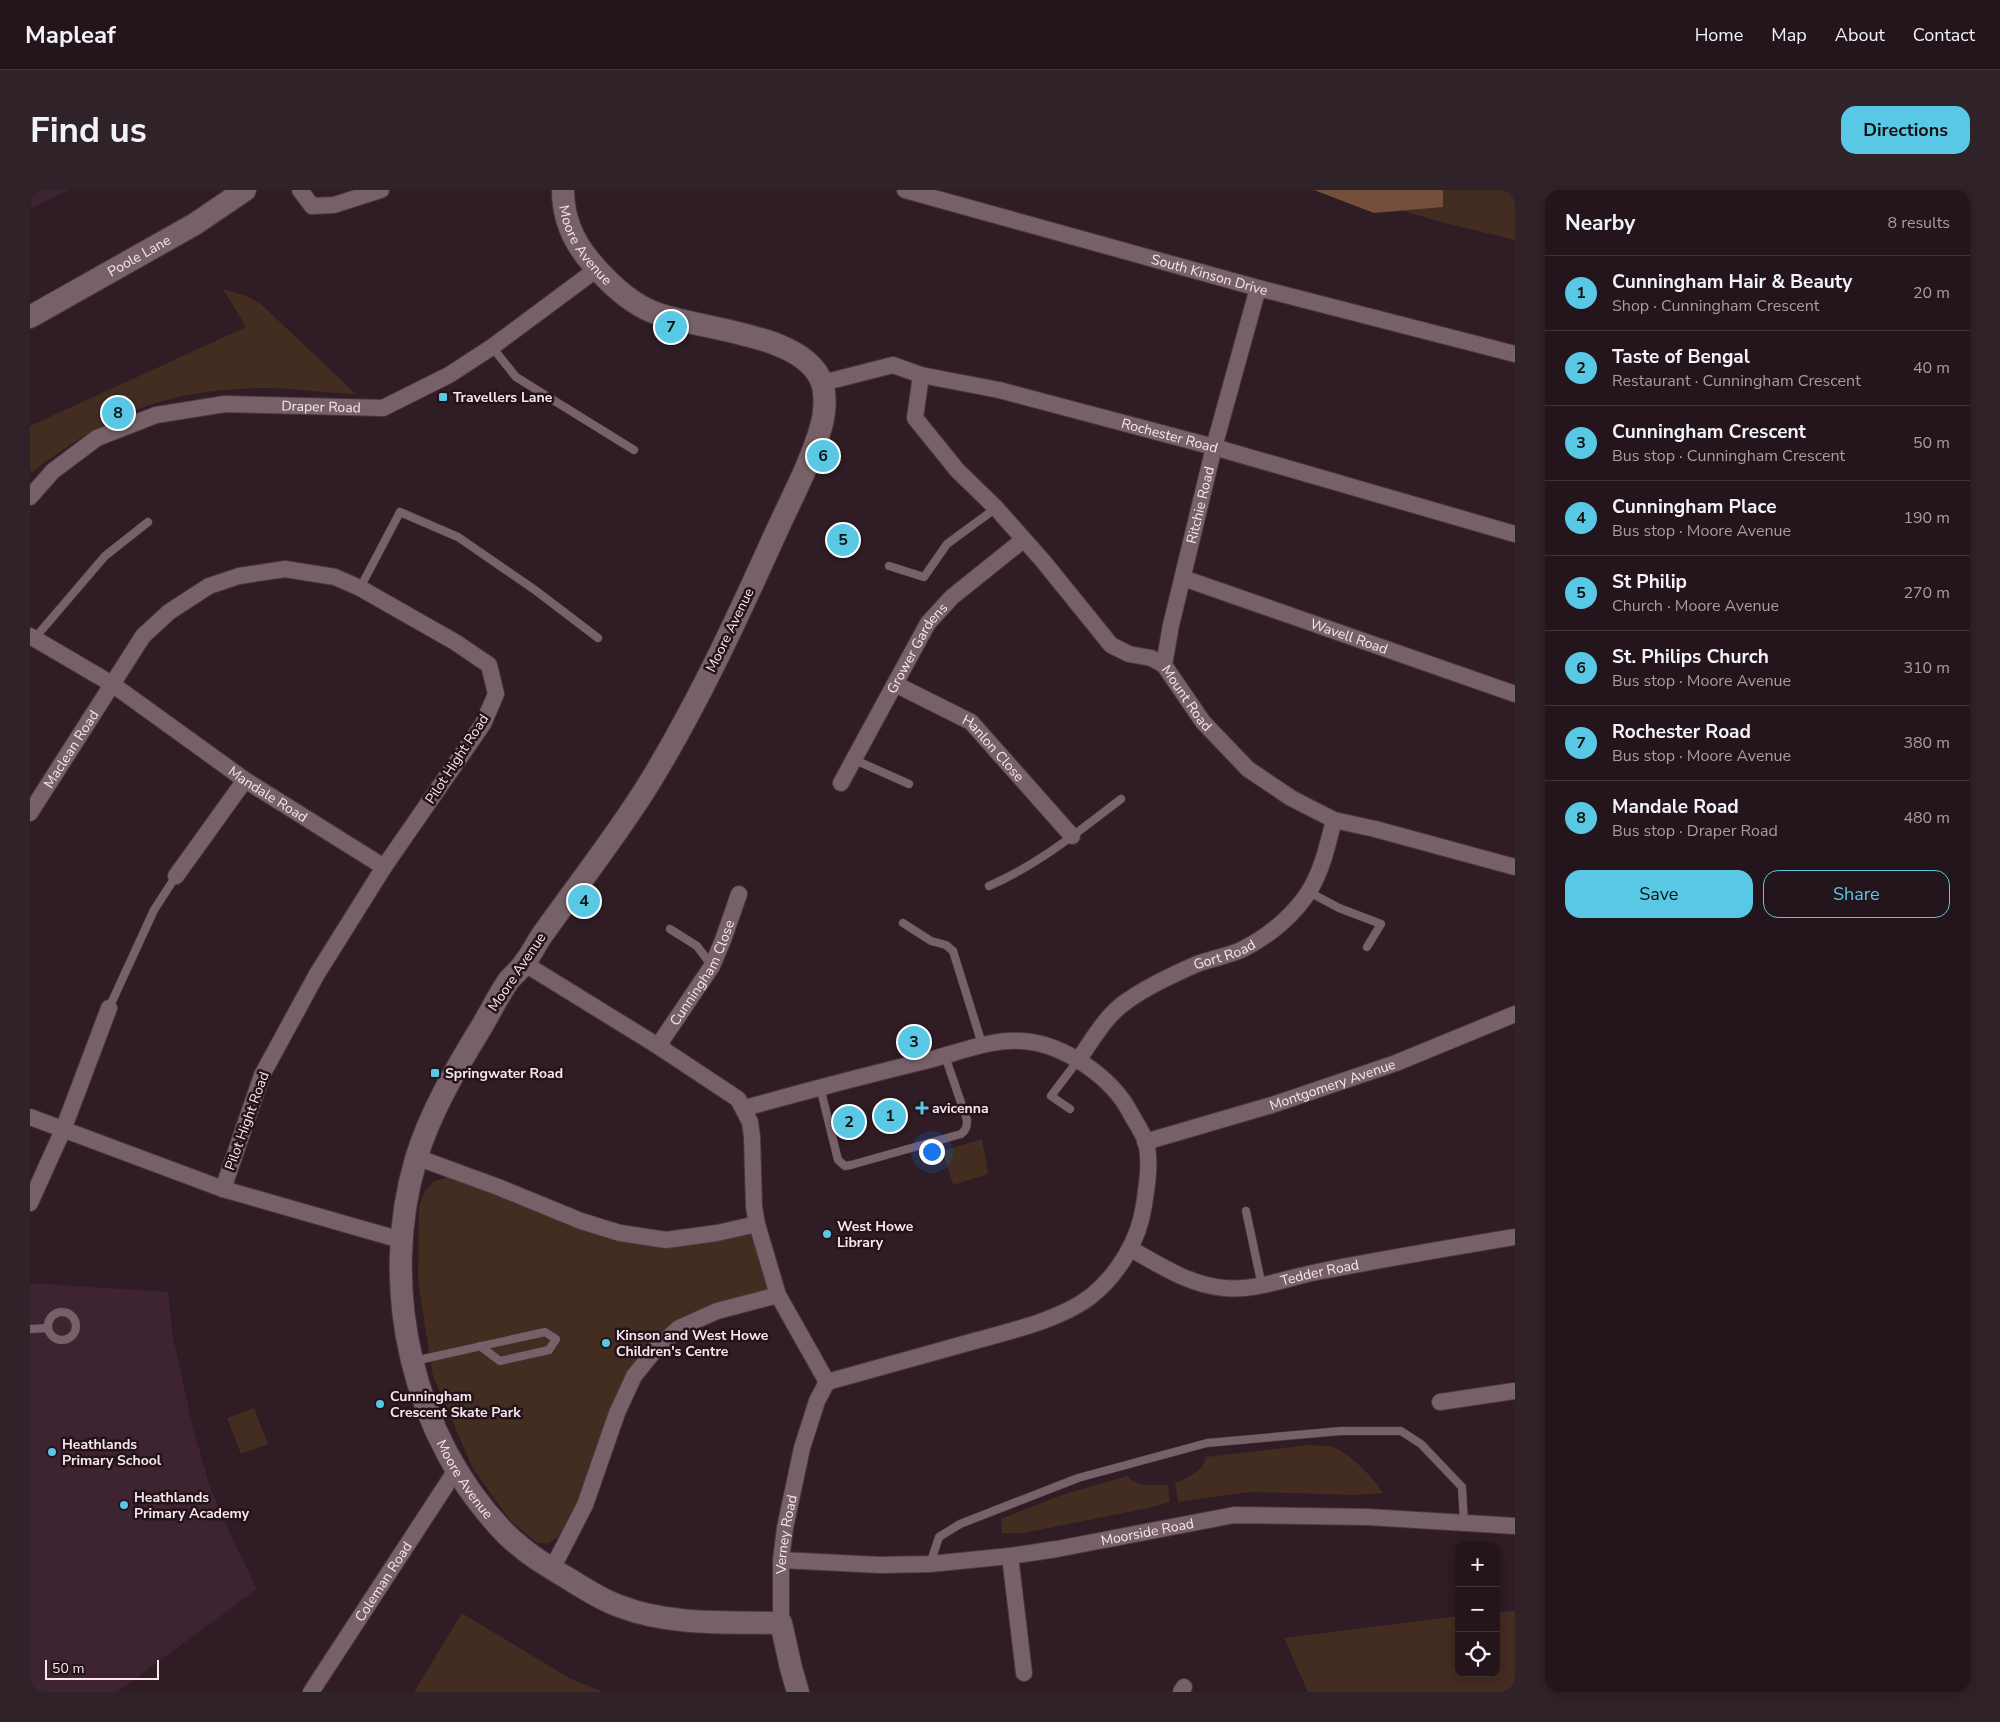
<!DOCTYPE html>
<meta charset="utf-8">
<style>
body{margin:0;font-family:"Nunito Sans",sans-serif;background:#2f2228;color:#f1f3f6}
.controls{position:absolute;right:15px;bottom:15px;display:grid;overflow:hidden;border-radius:10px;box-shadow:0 2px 12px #0003}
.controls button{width:45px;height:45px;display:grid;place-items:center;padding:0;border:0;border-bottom:1px solid #40343a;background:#23151b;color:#f1f3f6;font:25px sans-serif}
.scale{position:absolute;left:15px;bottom:12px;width:114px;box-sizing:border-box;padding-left:5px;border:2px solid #f5e7ec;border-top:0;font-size:14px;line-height:18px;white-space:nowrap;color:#f5e7ec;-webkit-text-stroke:4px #25131b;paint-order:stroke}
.you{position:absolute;left:901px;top:961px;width:18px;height:18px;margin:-12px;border:4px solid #fff;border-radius:50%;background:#1a73e8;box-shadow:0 0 0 8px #1a73e833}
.badge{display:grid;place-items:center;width:32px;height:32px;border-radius:50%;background:#59c8e4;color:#111;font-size:16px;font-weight:700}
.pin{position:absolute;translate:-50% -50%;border:2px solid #fff;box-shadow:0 1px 5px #0006}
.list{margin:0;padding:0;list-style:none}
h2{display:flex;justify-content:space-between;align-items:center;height:65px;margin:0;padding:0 20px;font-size:21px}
h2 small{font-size:16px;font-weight:400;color:#a39fa3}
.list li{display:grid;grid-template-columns:32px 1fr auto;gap:15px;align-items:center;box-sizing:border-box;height:75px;padding:0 20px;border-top:1px solid #40343a}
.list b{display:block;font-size:19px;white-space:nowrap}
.list p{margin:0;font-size:16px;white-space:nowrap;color:#a39fa3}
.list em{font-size:16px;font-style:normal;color:#a39fa3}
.actions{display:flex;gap:10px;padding:15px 20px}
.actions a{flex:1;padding:11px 0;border:1px solid #59c8e4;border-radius:15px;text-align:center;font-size:18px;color:#59c8e4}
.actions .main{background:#59c8e4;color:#111}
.icon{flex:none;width:28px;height:28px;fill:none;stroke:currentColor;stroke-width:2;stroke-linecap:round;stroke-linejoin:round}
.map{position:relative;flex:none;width:1485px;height:1502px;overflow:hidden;border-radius:15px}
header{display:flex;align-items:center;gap:30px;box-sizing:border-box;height:70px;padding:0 25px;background:#23151b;border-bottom:1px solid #40343a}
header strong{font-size:24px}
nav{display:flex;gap:28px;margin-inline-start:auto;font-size:18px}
.intro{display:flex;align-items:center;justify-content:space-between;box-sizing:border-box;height:120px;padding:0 30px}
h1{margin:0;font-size:35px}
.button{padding:12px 22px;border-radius:15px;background:#59c8e4;color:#111;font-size:18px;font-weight:700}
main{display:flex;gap:30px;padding:0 30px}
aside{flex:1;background:#23151b;border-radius:15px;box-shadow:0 2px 12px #0003}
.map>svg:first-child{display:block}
</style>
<header>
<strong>Mapleaf</strong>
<nav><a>Home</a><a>Map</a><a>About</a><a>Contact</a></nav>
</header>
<div class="intro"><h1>Find us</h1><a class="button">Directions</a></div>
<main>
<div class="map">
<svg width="1485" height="1502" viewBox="0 0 1485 1502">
<rect width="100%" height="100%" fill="#2f1c24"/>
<g fill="#3e2430">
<path d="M 0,0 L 38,0 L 1,19 Z"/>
<path d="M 0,1093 L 138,1102 L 143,1147 L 163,1238 L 180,1297 L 195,1333 L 227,1399 L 87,1502 L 0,1502 Z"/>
</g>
<g fill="#432c20">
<path d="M 1303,0 L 1485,0 L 1485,50 L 1407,31 Z"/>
<path d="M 193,99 L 217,106 L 232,115 L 326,204 C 295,203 265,198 234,198 C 136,199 79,223 2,282 L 0,280 L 0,236 L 216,137 Z"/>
<path d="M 952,949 L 958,984 L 923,995 L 913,961 Z"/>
<path d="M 421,987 L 636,1050 L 727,1034 L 748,1105 L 687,1121 L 625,1160 L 569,1274 L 531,1345 L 519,1353 L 507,1353 L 481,1331 L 443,1279 L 403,1186 L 388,1092 L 389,1016 L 395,1001 L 404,991 Z"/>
<path d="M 224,1218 L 238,1254 L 211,1264 L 197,1228 Z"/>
<path d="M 1279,1255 C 1287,1256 1296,1255 1303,1257 C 1320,1263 1344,1288 1353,1303 L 1325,1305 L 1220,1302 L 1148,1312 L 1145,1293 C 1158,1287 1173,1282 1176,1267 Z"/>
<path d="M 1097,1286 C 1107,1298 1124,1295 1138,1295 L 1140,1312 L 1118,1318 L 994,1343 L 972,1343 L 971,1329 L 1032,1305 Z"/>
<path d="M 1485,1421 L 1485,1502 L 1278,1502 L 1254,1448 L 1429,1426 L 1429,1483 L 1466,1483 L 1466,1422 Z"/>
<path d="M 432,1423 L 539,1488 L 573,1502 L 384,1502 Z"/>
</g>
<path fill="#744f3c" d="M 1284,0 L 1413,0 L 1413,17 L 1344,23 Z"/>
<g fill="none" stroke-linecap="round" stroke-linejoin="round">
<defs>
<g id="lane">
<path d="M 462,157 L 486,187 L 604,260"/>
<path d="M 859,376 L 894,387 L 917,354 L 966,318"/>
<path d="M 330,398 L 370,322 L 428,347 L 505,400 L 568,448"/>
<path d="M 4,449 L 75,366 L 118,332"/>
<path d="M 825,570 L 879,594"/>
<path d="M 959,696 C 1008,675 1049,641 1091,609"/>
<path d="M 1279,702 L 1309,718 L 1351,734 L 1337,757"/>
<path d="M 873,733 L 901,751 L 916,755 L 923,761 L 952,854"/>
<path d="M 640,739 L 667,756 L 682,776"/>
<path d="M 79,818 L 124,720 L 146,686"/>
<path d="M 790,897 L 808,970 L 815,976 L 821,975 L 931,944 C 936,940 937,937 937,930 L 915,866"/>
<path d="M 1040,919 L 1021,906 L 1049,869"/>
<path d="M 1216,1021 L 1232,1096"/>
<circle cx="32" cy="1136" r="14"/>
<path d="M 0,1139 L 18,1138"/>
<path d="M 384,1171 L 515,1142 L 526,1149 L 519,1160 L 470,1171 L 450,1156"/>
<path d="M 900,1374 L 909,1347 L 930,1334 L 1048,1288 L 1177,1253 L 1311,1241 L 1371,1241 L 1391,1254 L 1432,1297 L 1434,1333"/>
</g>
<g id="street">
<path d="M 270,0 L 282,16 L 304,15 L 351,0"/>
<path id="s1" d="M 875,0 L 1228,98 L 1485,164"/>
<path id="s2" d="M 891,185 L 885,228 L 927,280 L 966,318 L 1013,371 L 1081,455 L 1099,464 L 1121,468 L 1134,475 L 1173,532 L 1218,579 L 1261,608 L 1304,630 L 1345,639 L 1485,677"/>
<path id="s3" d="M 792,193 L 863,175 L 891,185 L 969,200 L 1184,257 L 1485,344"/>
<path id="s4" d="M 0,307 L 23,281 L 67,248 L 126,225 L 195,214 L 353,218 L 419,185 L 462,157 L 567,79"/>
<path id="s5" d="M 1153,388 L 1485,504"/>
<path id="s6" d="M 0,446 L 82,494 L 215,590 L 354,677"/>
<path id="s7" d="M 1134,475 L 1141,435 L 1184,257 L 1228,98"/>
<path id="s8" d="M 865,494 L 941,532 L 1042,646"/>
<path id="s9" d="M 811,593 L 898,433 L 922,407 L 993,350"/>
<path id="s10" d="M 0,623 L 113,446 L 139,422 L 179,396 L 209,386 L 255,379 L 305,387 L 330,398 L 425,452 L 459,475 L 466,504 L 453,534 L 354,677 L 287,784 L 232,885 L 193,999"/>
<path d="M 146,686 L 215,590"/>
<path d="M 495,774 L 628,856 L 708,909 L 720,932 L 722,947 L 724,1017 L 727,1034 L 748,1105 L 797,1192 C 845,1179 893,1165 941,1152 C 977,1142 1030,1130 1060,1107 C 1088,1085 1109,1050 1114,1015 C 1117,995 1121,973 1116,952 C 1113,943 1106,933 1101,924 C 1083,888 1033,853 992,851 C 960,849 930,862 899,870 C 837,885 776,901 715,918"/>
<path id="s11" d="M 628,856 L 682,776 L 693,750 L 709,704"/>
<path id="s12" d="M 1049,869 C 1063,849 1076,825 1097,811 C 1118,796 1144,784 1167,774 C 1181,769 1197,766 1211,760 C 1238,747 1266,724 1281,698 C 1293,677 1298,653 1304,630"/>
<path d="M 0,927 L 193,999 L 371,1050"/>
<path id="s13" d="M 1115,952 L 1242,915 L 1366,873 L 1485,824"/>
<path d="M 386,967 L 468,997 L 551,1031 L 590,1043 L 636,1050 L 687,1043 L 727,1034"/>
<path d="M 0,1013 L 33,940 L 79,818"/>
<path id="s14" d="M 1101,1059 C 1129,1075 1160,1095 1194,1098 C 1226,1101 1256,1088 1287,1082 C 1353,1069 1419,1058 1485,1047"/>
<path d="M 1410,1212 L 1484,1201"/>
<path d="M 980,1366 L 994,1483"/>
<path id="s15" d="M 751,1370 L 850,1375 L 900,1374 L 980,1366 L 1027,1359 L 1204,1325 L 1338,1327 L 1485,1336"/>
<path d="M 522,1379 L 555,1315 L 587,1223 L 604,1186 L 625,1160 L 649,1138 L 687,1121 L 748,1105"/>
<path id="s16" d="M 751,1433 L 751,1370 L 755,1338 L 772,1258 L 787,1211 L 797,1192"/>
<path id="s17" d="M 281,1502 L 426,1280"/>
<path d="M 1151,1502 L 1154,1497"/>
</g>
<g id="secondary">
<path id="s18" d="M 533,0 C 533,27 543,51 560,71 C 576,90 594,108 616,119 C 661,141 774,140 792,193 C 796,205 795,224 791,237 C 780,275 759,313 743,349 C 705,433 666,517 618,595 C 585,648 546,697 510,748 C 505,756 501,765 495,772 C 491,779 484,784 479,790 C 469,804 461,821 452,836 C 427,877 400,922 386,969 C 348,1097 382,1248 476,1344 C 495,1363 517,1376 539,1389 C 555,1399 572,1410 589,1416 C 641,1436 697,1432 751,1433 L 761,1478 L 768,1502"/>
<path id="s19" d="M 0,127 L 165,34 L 215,0"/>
</g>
</defs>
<use href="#lane" stroke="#48383e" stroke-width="9"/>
<use href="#street" stroke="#48383e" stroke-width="18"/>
<use href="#secondary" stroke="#48383e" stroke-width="24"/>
<use href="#lane" stroke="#786069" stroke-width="8"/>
<use href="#street" stroke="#786069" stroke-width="16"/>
<use href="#secondary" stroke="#786069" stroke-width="22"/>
</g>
<g fill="#59c8e4" stroke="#25131b" stroke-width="2">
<rect x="408" y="202" width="10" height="10" rx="2.5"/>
<rect x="400" y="878" width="10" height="10" rx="2.5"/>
<path d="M889.5 910.5h5v5h5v5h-5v5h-5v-5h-5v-5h5z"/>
<circle cx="797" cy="1044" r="5"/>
<circle cx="576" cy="1153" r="5"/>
<circle cx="350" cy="1214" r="5"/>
<circle cx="22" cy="1262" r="5"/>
<circle cx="94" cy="1315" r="5"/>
</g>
<g text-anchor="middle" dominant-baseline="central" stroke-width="5" stroke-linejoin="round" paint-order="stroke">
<g font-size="14" fill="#f5e7ec" stroke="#25131b">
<text stroke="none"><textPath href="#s18" startOffset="61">Moore Avenue</textPath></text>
<text stroke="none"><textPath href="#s19" startOffset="125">Poole Lane</textPath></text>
<text stroke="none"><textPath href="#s1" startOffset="316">South Kinson Drive</textPath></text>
<text stroke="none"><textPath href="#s4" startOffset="319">Draper Road</textPath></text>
<text stroke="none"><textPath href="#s3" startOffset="359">Rochester Road</textPath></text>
<text stroke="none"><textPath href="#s7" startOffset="164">Ritchie Road</textPath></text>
<text transform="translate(700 440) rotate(-64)">Moore Avenue</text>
<text stroke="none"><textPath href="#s5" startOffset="176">Wavell Road</textPath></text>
<text stroke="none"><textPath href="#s9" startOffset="155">Grower Gardens</textPath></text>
<text stroke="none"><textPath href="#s2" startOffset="441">Mount Road</textPath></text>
<text stroke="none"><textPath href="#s10" startOffset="76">Maclean Road</textPath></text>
<text stroke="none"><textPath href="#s8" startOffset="119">Hanlon Close</textPath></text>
<text transform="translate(427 569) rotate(-57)">Pilot Hight Road</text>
<text stroke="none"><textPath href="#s6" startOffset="286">Mandale Road</textPath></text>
<text stroke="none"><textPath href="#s12" startOffset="184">Gort Road</textPath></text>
<text stroke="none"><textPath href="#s11" startOffset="86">Cunningham Close</textPath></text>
<text transform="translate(487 782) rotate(-56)">Moore Avenue</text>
<text stroke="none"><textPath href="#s13" startOffset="196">Montgomery Avenue</textPath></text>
<text transform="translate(217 931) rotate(-70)">Pilot Hight Road</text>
<text stroke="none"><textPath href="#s14" startOffset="199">Tedder Road</textPath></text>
<text stroke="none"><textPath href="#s18" startOffset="1568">Moore Avenue</textPath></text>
<text stroke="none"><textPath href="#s15" startOffset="369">Moorside Road</textPath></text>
<text stroke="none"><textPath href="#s16" startOffset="89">Verney Road</textPath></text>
<text stroke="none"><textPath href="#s17" startOffset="132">Coleman Road</textPath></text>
</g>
<g font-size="14" font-weight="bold" fill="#f5e7ec" stroke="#25131b" text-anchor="start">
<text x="423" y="207">Travellers Lane</text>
<text x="415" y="883">Springwater Road</text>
<text x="902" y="918">avicenna</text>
<text x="807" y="1036">West Howe<tspan x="807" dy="16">Library</tspan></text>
<text x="586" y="1145">Kinson and West Howe<tspan x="586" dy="16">Children's Centre</tspan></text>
<text x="360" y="1206">Cunningham<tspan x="360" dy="16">Crescent Skate Park</tspan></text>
<text x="32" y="1254">Heathlands<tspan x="32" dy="16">Primary School</tspan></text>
<text x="104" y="1307">Heathlands<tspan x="104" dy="16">Primary Academy</tspan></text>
</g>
</g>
</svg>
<div class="controls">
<button>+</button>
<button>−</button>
<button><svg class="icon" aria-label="locate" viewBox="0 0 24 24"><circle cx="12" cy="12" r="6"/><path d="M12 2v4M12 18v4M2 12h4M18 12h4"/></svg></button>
</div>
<div class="scale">50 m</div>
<div class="you"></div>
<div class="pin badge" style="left:860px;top:926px">1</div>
<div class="pin badge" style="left:819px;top:932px">2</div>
<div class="pin badge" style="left:884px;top:852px">3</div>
<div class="pin badge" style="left:554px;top:711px">4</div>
<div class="pin badge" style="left:813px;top:350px">5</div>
<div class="pin badge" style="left:793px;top:266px">6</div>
<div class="pin badge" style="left:641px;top:137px">7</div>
<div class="pin badge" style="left:88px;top:223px">8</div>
</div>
<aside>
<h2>Nearby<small>8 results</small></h2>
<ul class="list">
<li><span class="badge">1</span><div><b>Cunningham Hair &amp; Beauty</b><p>Shop · Cunningham Crescent</p></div><em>20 m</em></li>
<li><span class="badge">2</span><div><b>Taste of Bengal</b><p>Restaurant · Cunningham Crescent</p></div><em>40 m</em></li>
<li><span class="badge">3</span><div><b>Cunningham Crescent</b><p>Bus stop · Cunningham Crescent</p></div><em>50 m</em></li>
<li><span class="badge">4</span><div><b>Cunningham Place</b><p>Bus stop · Moore Avenue</p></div><em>190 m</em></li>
<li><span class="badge">5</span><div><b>St Philip</b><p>Church · Moore Avenue</p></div><em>270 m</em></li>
<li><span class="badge">6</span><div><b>St. Philips Church</b><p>Bus stop · Moore Avenue</p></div><em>310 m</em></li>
<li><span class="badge">7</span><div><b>Rochester Road</b><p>Bus stop · Moore Avenue</p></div><em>380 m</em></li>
<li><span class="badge">8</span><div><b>Mandale Road</b><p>Bus stop · Draper Road</p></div><em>480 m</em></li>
</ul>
<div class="actions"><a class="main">Save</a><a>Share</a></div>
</aside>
</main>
